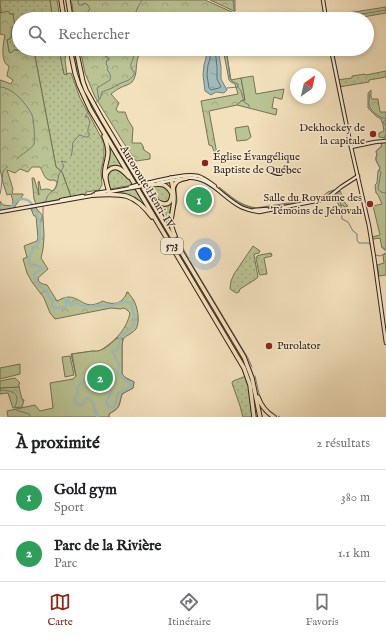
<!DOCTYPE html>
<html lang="fr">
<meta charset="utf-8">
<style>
body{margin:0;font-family:"IM FELL English",serif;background:#f2f2f2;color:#202124}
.compass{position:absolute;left:290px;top:68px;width:36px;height:36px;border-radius:50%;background:#fff;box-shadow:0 2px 6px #0003;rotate:34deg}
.you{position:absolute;left:205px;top:254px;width:14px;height:14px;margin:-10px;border:3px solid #fff;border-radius:50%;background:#1a73e8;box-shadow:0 0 0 6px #1a73e833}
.badge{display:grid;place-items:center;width:26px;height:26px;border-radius:50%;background:#8f2418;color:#fff;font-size:13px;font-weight:700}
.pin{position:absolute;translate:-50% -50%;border:2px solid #fff;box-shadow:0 1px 4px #0006}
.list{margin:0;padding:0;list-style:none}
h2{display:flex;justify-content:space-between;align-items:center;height:52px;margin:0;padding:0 16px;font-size:17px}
h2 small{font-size:13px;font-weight:400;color:#757577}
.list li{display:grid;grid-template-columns:26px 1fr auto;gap:12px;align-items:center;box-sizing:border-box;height:56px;padding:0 16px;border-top:1px solid #e0e0e0}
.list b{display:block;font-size:15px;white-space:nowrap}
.list p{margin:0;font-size:13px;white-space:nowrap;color:#757577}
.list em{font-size:13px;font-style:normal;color:#757577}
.icon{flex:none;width:22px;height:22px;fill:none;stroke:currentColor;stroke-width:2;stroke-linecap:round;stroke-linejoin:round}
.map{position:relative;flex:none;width:386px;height:417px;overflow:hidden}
.search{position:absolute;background:#fff;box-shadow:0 2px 6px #0003;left:12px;right:12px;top:12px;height:44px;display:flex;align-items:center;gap:10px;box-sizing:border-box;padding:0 14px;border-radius:22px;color:#757577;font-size:15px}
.sheet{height:164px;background:#fff}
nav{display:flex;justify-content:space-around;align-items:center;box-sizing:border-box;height:56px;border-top:1px solid #e0e0e0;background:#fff;font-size:11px;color:#757577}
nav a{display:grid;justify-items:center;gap:2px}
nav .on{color:#8f2418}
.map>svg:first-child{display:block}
</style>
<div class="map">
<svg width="386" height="417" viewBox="0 0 386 417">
<defs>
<pattern id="grass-dots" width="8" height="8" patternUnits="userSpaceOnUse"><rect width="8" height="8" fill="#b9c393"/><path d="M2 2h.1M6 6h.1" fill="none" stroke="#a0a77e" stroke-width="1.8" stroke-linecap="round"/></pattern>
<pattern id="forest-crowns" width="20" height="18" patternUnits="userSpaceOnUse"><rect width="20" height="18" fill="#b9c393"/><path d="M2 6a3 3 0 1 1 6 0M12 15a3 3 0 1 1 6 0" fill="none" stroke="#a0a77e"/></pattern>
<pattern id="water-ripples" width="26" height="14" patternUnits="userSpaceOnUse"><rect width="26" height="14" fill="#a0bbbb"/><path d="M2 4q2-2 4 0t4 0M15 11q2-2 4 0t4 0" fill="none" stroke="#8aa0a0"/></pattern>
</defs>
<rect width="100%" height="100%" fill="#f3e1bd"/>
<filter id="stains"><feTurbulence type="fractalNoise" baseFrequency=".005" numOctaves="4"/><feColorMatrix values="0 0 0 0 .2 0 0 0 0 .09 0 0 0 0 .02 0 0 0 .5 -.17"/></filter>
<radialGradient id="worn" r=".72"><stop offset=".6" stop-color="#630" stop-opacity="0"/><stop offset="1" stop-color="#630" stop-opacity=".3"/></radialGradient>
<g fill="url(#grass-dots)" stroke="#767256">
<path d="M 0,0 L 50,0 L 53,19 L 19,19 L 19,49 L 59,49 L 64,74 L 71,73 L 80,98 L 92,120 L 104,143 L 104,157 L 101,171 L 102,185 L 99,190 L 86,192 L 86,194 L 71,197 L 62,172 L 56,167 L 34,51 L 22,51 L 14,50 L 11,53 L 9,52 L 7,40 L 11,38 L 13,30 L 13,14 L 1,13 Z"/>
<path d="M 386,7 L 386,13 L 363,17 L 363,19 L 343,19 L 341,14 Z"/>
<path d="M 71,49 L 75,49 L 78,68 L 82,84 L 94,106 L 90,108 L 79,84 Z"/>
<path d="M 386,71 L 386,77 L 369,80 L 369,82 L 339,87 L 337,80 L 352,78 L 352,76 L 365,74 L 366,75 Z"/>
<path d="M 105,138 L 127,173 L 117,167 L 105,174 L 108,155 Z"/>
<path d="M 113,169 L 120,170 L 129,178 L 133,185 L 110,189 L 109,188 C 107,179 105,174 113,169 Z"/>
<path d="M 162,185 C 164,186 167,187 169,189 C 174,195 169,201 163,203 L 152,197 L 145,187 Z"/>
<path d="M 219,187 C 232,197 239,205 256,208 L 301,201 L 324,195 L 328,192 L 334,190 L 334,191 L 328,196 L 320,199 L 261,209 C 242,208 234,200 220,189 Z"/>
<path d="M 135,188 L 154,217 L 145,206 L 138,201 L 110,193 Z"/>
<path d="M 340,191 L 343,197 L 345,203 L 348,206 L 344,207 L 343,205 L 339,206 L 337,201 L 333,195 Z"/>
<path d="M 151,198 L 165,204 L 172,198 C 173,204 171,207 170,212 C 169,220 170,226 172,233 Z"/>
<path d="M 253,246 L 260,251 L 259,253 L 255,254 L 254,255 L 258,277 L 256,279 L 240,289 L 239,292 L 236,293 L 230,289 L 231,281 L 234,274 Z"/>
<path d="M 271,253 L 272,256 L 264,258 L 267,274 L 260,275 L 259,273 L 256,258 L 257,256 L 260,255 Z"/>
<path d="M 246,376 L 249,386 L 253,417 L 243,417 L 240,406 L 232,383 L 233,381 Z"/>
</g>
<g fill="url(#forest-crowns)" stroke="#767256">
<path d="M 50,0 L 57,0 L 60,19 L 53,19 Z"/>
<path d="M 70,0 L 205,0 L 232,12 L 232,14 L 235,17 L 236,19 L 74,19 L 72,4 Z"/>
<path d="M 210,0 L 235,0 L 235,11 L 234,11 Z"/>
<path d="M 0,10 L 1,13 L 8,11 L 10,14 L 13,14 L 15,27 L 12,27 L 11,38 L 7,40 L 9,52 L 11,53 L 14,50 L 18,50 L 22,51 L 34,51 L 56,167 L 62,172 L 71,197 L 36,204 L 34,199 L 32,178 L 34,178 L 39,195 L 38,182 L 39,181 L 41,190 C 45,189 48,188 52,191 C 56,189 57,186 57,182 L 54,180 C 44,182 44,173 40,167 L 32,167 L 28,172 L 20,169 L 15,173 L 7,170 L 13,189 L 12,192 L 13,194 L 23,194 L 23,195 L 13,209 L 0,210 L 0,201 L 3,205 L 12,206 L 13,201 L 11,194 L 7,195 L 3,183 L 0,169 L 0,80 L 6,82 L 11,84 L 13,80 L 7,76 C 7,72 9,69 9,66 C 0,63 3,44 5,35 L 0,34 Z"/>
<path d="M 59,49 L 65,49 L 66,53 L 65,60 L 67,75 L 64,74 Z"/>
<path d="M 80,49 L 170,49 L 140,54 C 134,61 139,74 132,82 C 129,85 123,86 120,88 C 117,89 114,92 111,94 L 119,103 L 116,109 L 118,112 L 125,112 L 128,120 L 133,128 L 132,143 L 141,143 L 143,146 L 144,150 L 150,154 L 150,159 L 136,161 L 123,142 L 95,97 L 85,73 Z"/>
<path d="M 223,49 L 226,49 L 231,80 L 241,78 L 245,100 L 241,101 L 237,105 L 209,111 L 217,154 L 215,154 L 212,146 L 209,145 L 201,101 L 238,94 L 235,84 L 231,82 L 229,80 Z"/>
<path d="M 371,90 L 371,97 L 372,99 L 378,99 L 378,100 L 380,112 L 386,112 L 386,138 L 379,137 L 379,133 L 384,131 L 383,125 L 381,119 L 376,116 L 368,108 L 368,93 Z"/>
<path d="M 36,208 L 43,216 C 43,222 44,229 44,235 C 44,243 43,251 41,258 L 48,269 L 38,278 L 39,282 L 43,284 L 47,285 L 57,301 C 61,299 65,297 69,297 C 83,298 84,311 103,301 C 109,304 118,305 123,299 C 125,297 126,295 127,292 L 128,292 C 130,296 134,299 135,303 C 138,310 140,322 136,329 C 133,333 127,335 123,339 L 122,346 L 122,374 L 126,378 L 134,382 L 133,388 L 122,394 C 118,408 121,407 109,414 L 109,417 L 70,380 L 74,379 L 76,376 L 71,354 L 93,351 C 98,352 101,350 104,348 C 117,339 127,328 130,313 L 126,309 L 123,308 L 121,309 L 111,308 L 55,319 L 50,313 L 44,298 L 32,282 L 27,273 L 23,259 L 27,257 L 24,246 L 37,241 L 38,238 L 36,216 L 34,216 L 31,209 Z"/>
<path d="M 19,387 L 22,399 L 24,400 L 22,407 L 13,408 L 8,393 L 0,394 L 0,388 Z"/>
</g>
<g fill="#b9c393" stroke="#767256">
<path d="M 253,76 L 256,94 L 284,89 L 282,99 L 280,99 L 274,97 L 272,108 L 277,109 L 276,115 L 237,105 L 241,101 L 245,100 L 241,78 Z"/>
<path d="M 248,126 L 251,137 L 247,140 L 237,141 L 235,128 Z"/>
<path d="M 382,142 L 386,142 L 386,250 L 384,250 L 384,248 L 382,248 L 380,238 L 373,239 L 372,237 L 380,235 L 373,206 L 382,204 L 378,195 L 376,193 L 375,185 L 377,183 L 378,171 L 379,170 L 380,168 C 378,163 374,160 377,155 L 376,151 L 381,147 Z"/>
<path d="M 386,253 L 386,275 L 379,276 L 377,265 L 384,263 L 383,255 Z"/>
<path d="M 117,338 L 123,339 L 122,346 L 122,374 L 126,378 L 134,382 L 133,388 L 122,394 C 118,408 121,406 109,414 L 109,417 L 8,417 L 7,411 L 35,405 L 40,411 L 53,408 L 50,383 L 73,379 L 76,376 L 72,354 L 93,351 C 102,353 111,343 117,338 Z"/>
<path d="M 70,356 L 74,375 L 65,377 L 62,357 Z"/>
<path d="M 20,364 L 20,374 L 0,379 L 0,368 Z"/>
<path d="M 15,378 L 20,383 L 19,384 L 19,387 L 0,388 L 0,381 Z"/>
</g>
<path fill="url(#water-ripples)" stroke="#747e7a" d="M 208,49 L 218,49 L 221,67 L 221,79 L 227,90 L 224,93 L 216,92 L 211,95 L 205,91 L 203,75 L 204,65 L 206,58 L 206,51 Z"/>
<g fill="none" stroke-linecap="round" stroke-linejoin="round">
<path stroke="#696e6a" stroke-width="1" d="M 210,49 L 210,59 L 208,65 L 207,75 L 209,88 L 211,90 L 219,88 L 221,87 L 217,79 L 217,67 L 215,49"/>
<g stroke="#747e7a" stroke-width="1">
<path d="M 78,0 L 78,2 L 79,5 L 83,5 L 84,3 L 88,5 L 90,9 L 88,11 L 88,15 L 91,18 L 91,19"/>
<path d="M 233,0 L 234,9 L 235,10"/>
<path d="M 343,17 L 386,10"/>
<path d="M 135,19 C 135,11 138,7 142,0"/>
<path d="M 232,19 L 234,12"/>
<path d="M 226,49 L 230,78 L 232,81 L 238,84 L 238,87 L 241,91 L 244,102 L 249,105 L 249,107"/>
<path d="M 133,71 C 129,66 131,64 133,59 C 134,56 134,52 134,49"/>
<path d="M 0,87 C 13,87 27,105 32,115 C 34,121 35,138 34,144 C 32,149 21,154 17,159"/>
<path d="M 227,88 L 238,87"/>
<path d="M 370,93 C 370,96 369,99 369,103 C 369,111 379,117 386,119"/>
<path d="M 100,99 L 102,92 L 112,88 L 121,83 L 129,80 L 134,75 L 134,71"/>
<path d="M 95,103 L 99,100 L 97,88 L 110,80 C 111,77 110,72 107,70 L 108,68 L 106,63 L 107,60 L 109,60 L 109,58 L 105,56 L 107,52 L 106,49"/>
<path d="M 386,120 L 383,122 L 386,126"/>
<path d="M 384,138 L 386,134"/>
<path d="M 382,143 L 381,147 L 376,151 L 377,155 C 374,161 378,163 380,168 L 379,170 L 381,172 L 378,189 L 381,192 L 386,193"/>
<path d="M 71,156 L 72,152 L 73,142 C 76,140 77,136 80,135 L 85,137 L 88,137 L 90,134 L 88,133 C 87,124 93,125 87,116 L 85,117 L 89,110"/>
<path d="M 0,194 L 1,189 L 3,171 L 7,167"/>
<path d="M 335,195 L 338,197 L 341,205 L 342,219 L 348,222 L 353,231 L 357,234 L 357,240 L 359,243 L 369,243 L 370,245"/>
<path d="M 46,201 C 46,197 50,192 54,190 L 57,184 L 59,174 L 64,166 L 61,161 L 66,162"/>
<path d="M 157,205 L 157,206 L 167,223 L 168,223"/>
<path d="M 174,212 L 177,201 L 176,190 L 177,185 L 180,182 L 191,179"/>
<path d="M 40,224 L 42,217 L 43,215 L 43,207"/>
<path d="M 174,229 L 180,243 L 189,259"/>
<path d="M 376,255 L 380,256 L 386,253"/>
<path d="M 190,261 L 248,358 L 252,367"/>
<path d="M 255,376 L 260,398"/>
<path d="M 0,390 C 13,391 21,392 15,407"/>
<path d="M 16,410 L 29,414 L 31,417"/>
<path d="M 278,416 L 280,417"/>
</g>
<path stroke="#a0bbbb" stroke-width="2.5" d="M 0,207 L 3,210 L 8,210 C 12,208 13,204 16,201 C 18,199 20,199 23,199 C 34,199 37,216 40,224 C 38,230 42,238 38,243 C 37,245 35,246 34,248 C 32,251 28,260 29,263 L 32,266 L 39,266 L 43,268 L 34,274 L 37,284 L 47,291 L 48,296 L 53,301 C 52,304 51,306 54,308 C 59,307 61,308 65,307 L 67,303 L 65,300 L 66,298 C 69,300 69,303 71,305 L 77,303 C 85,309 91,306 101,305 C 104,305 107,306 110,306 C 116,305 125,298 131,304 C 134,307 132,312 134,315 C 138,326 127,331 120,337 C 119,341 120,346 117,350 L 112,351 L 119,364 L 118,374 C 121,378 127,380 131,384 C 128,392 122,389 118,394 C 116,398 117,409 110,407 C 107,406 107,404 106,402 C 109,396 114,390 109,384 C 108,383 105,381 104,381 C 102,381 100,382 98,383 C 92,384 85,378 80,384 C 77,387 77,390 78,393 L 75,399 L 75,403 L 79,405 L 82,405 L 87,398 L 90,399 C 95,404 94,411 98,417"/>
<defs>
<g id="secondary">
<path d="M 323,0 L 326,19"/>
<path d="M 331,49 L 351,147 L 369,226 L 374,257 L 386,343"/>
<path d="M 351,147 L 375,142 L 386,141"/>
<path d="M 185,178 C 209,175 222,197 241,207 C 247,210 253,211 259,212 L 321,200 L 330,196 L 341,187 L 358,176"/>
<path d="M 147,183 C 161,180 185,173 198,176 C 204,178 209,182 215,186"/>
<path d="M 158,183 L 180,179"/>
<path d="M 109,192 L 131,188"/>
<path d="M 96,193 L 109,191"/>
<path d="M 61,200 L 83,196"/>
<path d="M 254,210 L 267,209"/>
<path d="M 0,212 L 96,195"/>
</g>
<g id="highway">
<path d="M 61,0 L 64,19"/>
<path d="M 68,0 L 71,19"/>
<path d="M 70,49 L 75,73 L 79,85 L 90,109 L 244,368 L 250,385 L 254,417"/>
<path d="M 76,49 L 83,82 L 86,90 L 102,119 L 244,357 L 252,378 L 260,417"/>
<path d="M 104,136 C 106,141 108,146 108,152 C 108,161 103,169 105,178"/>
<path d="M 171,178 C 172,185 174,191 174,198 C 174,214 167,218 175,236"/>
<path d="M 148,185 C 159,184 165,182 171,192"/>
<path d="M 173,188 C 175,181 180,179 187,178"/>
<path d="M 109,192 C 108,187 105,181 106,176 C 106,173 108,171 109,170 C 117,163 124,172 129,177"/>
<path d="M 94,195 C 122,193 134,193 152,217"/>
<path d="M 150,195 C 157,203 171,211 172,194"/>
<path d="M 258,397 C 261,406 266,412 274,417"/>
</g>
</defs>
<use href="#secondary" stroke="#322218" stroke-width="4.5"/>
<use href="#highway" stroke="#322218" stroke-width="5.5"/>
<use href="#secondary" stroke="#f7ecd4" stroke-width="2.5"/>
<use href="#highway" stroke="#f3e1bd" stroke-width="3.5"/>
<defs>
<g id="secondary-bridge">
<path d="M 130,187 L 137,185"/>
<path d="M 131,188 L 148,185"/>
</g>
</defs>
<use href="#secondary-bridge" stroke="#322218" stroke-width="4.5" stroke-linecap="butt"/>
<use href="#secondary-bridge" stroke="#f7ecd4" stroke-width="2.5"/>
</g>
<g fill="#8f2418" stroke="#f7ecd4" stroke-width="1.5">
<circle cx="373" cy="134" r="4"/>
<circle cx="205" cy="163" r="4"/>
<circle cx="370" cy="204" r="4"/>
<circle cx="269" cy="346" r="4"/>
</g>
<g text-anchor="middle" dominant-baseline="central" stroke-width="3" stroke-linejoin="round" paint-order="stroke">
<rect fill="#f7ecd4" stroke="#6d5f50" stroke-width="1" x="161" y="238" width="22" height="16" rx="3"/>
<g font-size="10" font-weight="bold" fill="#322218">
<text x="172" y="246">573</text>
</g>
<g font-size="11" fill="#322218" stroke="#f7ecd4" text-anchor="end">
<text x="365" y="128">Dekhockey de<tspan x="365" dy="13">la capitale</tspan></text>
<text x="213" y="157" text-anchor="start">Église Évangélique<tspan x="213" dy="13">Baptiste de Québec</tspan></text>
<text x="362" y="198">Salle du Royaume des<tspan x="362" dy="13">Témoins de Jéhovah</tspan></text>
<text x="277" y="346" text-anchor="start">Purolator</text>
</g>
<g font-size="11" fill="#322218" stroke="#f7ecd4">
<text transform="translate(147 187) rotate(59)">Autoroute Henri-IV</text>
</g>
</g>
<rect width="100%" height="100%" filter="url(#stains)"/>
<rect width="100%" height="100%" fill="url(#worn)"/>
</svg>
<svg class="compass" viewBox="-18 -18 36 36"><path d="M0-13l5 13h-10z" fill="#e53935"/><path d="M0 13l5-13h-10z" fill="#757577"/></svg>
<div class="you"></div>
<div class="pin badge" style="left:199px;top:200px;background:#2e9e5b">1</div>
<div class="pin badge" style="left:100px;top:378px;background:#2e9e5b">2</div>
<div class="search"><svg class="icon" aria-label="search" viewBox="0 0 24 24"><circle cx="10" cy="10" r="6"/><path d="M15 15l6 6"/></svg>Rechercher</div>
</div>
<section class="sheet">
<h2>À proximité<small>2 résultats</small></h2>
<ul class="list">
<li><span class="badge" style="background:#2e9e5b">1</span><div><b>Gold gym</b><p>Sport</p></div><em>380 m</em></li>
<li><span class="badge" style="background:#2e9e5b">2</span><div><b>Parc de la Rivière</b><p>Parc</p></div><em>1.1 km</em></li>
</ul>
</section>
<nav>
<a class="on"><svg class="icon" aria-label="map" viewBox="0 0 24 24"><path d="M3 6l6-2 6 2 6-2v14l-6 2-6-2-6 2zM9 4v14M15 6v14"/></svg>Carte</a>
<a><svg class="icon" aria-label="directions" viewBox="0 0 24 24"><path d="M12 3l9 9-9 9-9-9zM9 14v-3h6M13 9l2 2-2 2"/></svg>Itinéraire</a>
<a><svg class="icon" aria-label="saved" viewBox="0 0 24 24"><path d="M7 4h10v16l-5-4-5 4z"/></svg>Favoris</a>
</nav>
